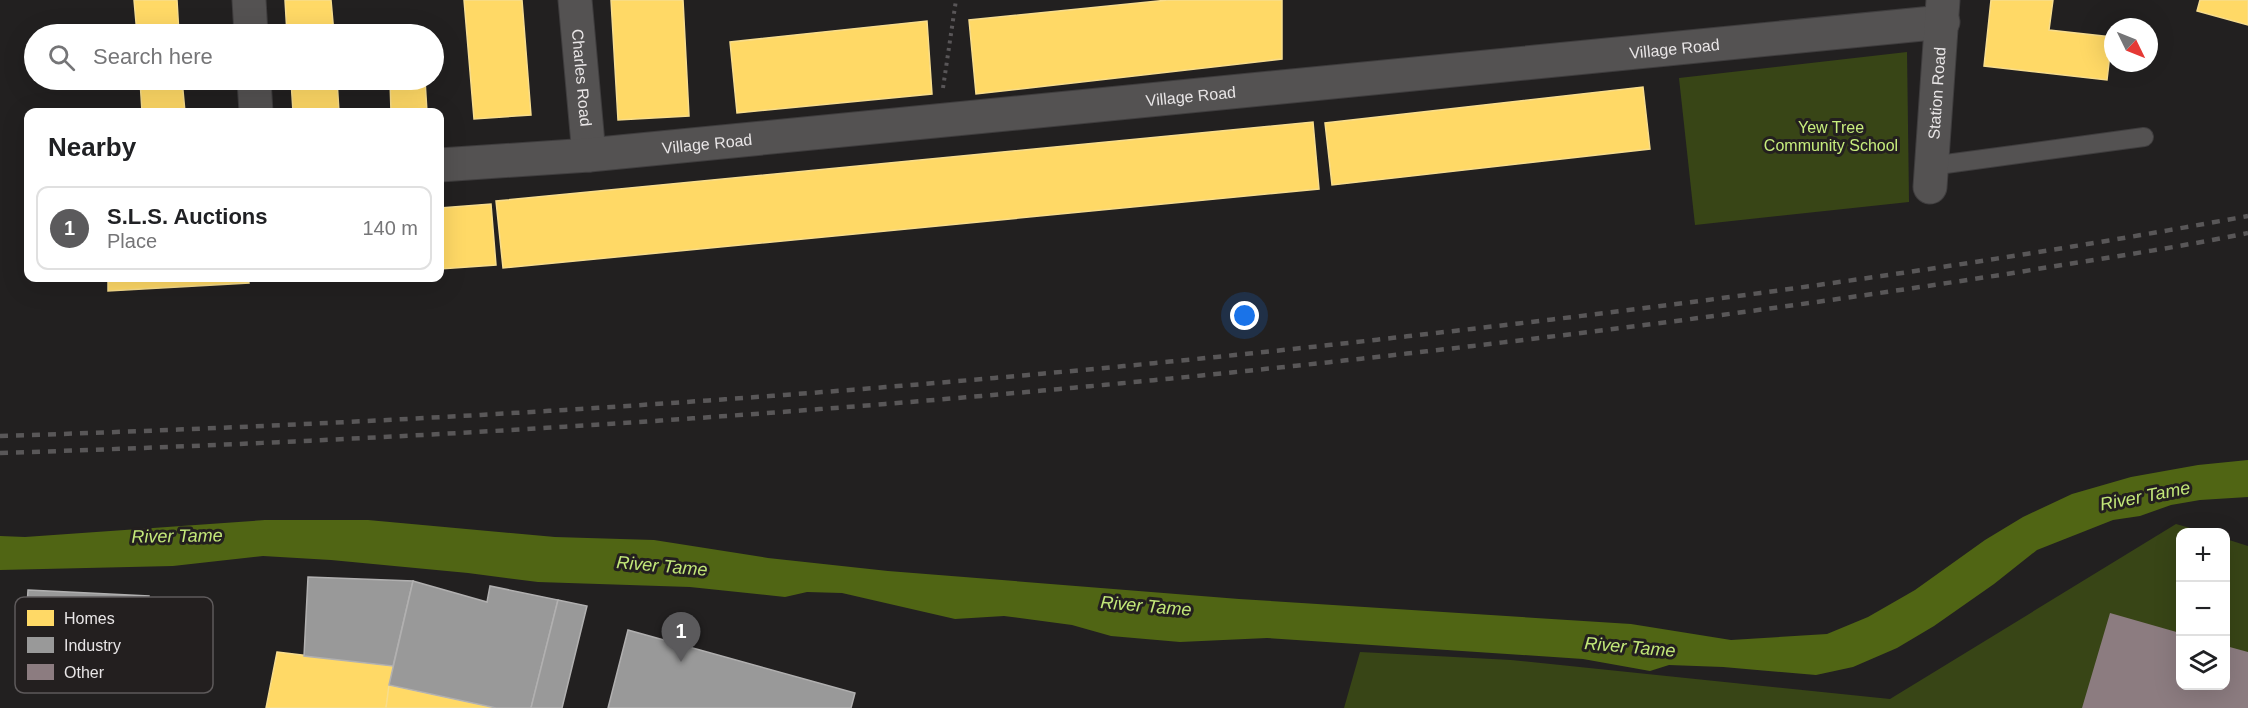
<!DOCTYPE html>
<meta charset="utf-8">
<style>
body{margin:0;font-family:Arial,sans-serif;background:#f2f2f2;color:#202124}
.controls{position:absolute;right:18px;bottom:18px;display:grid;overflow:hidden;border-radius:12px;box-shadow:0 6px 24px #0002}
.controls button{width:54px;height:54px;display:grid;place-items:center;padding:0;border:0;border-bottom:2px solid #e0e0e0;background:#fff;color:#202124;font:30px sans-serif}
.compass{position:absolute;left:2104px;top:18px;width:54px;height:54px;border-radius:50%;background:#fff;box-shadow:0 6px 24px #0002;rotate:133deg}
.you{position:absolute;left:1245px;top:316px;width:21px;height:21px;margin:-15px;border:4px solid #fff;border-radius:50%;background:#1a73e8;box-shadow:0 0 0 9px #1a73e833}
.badge{display:grid;place-items:center;width:39px;height:39px;border-radius:50%;background:#5b5a5c;color:#fff;font-size:20px;font-weight:700}
.pin{position:absolute;translate:-50% -50px;filter:drop-shadow(0 2px 3px #0008)}
.pin::after{content:'';position:absolute;top:32px;width:21px;height:18px;background:inherit;clip-path:polygon(0 0,100% 0,50% 100%)}
.list{margin:0;padding:0;list-style:none}
h2{display:flex;justify-content:space-between;align-items:center;height:78px;margin:0;padding:0 24px;font-size:26px}
h2 small{font-size:20px;font-weight:400;color:#757577}
.list li{display:grid;grid-template-columns:39px 1fr auto;gap:18px;align-items:center;box-sizing:border-box;height:84px;margin:0 12px 12px;padding:0 12px;border:2px solid #e0e0e0;border-radius:12px}
.list b{display:block;font-size:22px;white-space:nowrap}
.list p{margin:0;font-size:20px;white-space:nowrap;color:#757577}
.list em{font-size:20px;font-style:normal;color:#757577}
.icon{flex:none;width:33px;height:33px;fill:none;stroke:currentColor;stroke-width:2;stroke-linecap:round;stroke-linejoin:round}
.map{position:relative;flex:none;width:2248px;height:708px;overflow:hidden}
.search{position:absolute;background:#fff;box-shadow:0 6px 24px #0002;left:24px;top:24px;width:420px;height:66px;display:flex;align-items:center;gap:15px;box-sizing:border-box;padding:0 21px;border-radius:33px;color:#757577;font-size:22px}
.panel{position:absolute;background:#fff;box-shadow:0 6px 24px #0002;left:24px;top:108px;width:420px;height:174px;border-radius:12px}
.map>svg:first-child{display:block}
</style>
<div class="map">
<svg width="2248" height="708" viewBox="0 0 2248 708">
<rect width="100%" height="100%" fill="#222020"/>
<g fill="#384516">
<path d="M 1907,52 L 1909,202 L 1695,225 L 1679,78 Z"/>
<path d="M 2176,524 L 2204,532 L 2180,532 L 2180,686 L 2226,686 L 2226,539 L 2248,546 L 2248,708 L 1344,708 L 1360,652 L 1511,660 L 1890,699 Z"/>
</g>
<path fill="#506514" d="M 2248,460 L 2248,497 L 2200,500 L 2171,505 L 2140,516 L 2113,520 L 2037,550 L 1994,584 L 1934,626 L 1897,648 L 1853,667 L 1816,675 L 1723,667 L 1669,665 L 1650,671 L 1583,659 L 1267,638 L 1180,642 L 1111,636 L 1072,625 L 1004,616 L 955,619 L 842,593 L 807,592 L 785,597 L 690,587 L 538,582 L 468,573 L 331,560 L 263,556 L 173,566 L 0,570 L 0,536 L 25,537 L 265,520 L 368,520 L 555,537 L 654,540 L 768,558 L 888,571 L 1239,599 L 1631,624 L 1731,640 L 1827,634 L 1868,617 L 1915,590 L 1985,540 L 2023,517 L 2072,494 L 2131,477 L 2198,465 Z"/>
<g fill="#ffd966" stroke="#f8dd8c" stroke-width="1.5">
<path d="M 134,0 L 177,0 L 179,34 L 137,34 Z"/>
<path d="M 285,0 L 331,0 L 334,34 L 287,34 Z"/>
<path d="M 464,0 L 522,0 L 531,115 L 474,119 Z"/>
<path d="M 611,0 L 683,0 L 689,116 L 618,120 Z"/>
<path d="M 1168,0 L 1282,0 L 1282,59 L 976,94 L 969,20 Z"/>
<path d="M 1991,0 L 2053,0 L 2049,30 L 2112,37 L 2107,80 L 1984,66 Z"/>
<path d="M 2200,0 L 2248,0 L 2248,25 L 2197,11 Z"/>
<path d="M 927,21 L 932,94 L 737,113 L 730,42 Z"/>
<path d="M 140,80 L 182,80 L 185,112 L 142,112 Z"/>
<path d="M 291,80 L 337,80 L 339,112 L 293,112 Z"/>
<path d="M 390,80 L 425,80 L 427,112 L 391,112 Z"/>
<path d="M 1643,87 L 1650,149 L 1332,185 L 1325,123 Z"/>
<path d="M 1313,122 L 1319,189 L 503,268 L 496,201 Z"/>
<path d="M 491,204 L 496,265 L 440,269 L 440,208 Z"/>
<path d="M 108,278 L 248,278 L 249,283 L 108,291 Z"/>
<path d="M 277,652 L 393,666 L 386,708 L 266,708 Z"/>
<path d="M 389,685 L 496,708 L 386,708 Z"/>
</g>
<g fill="#999" stroke="#b1b0b0" stroke-width="1.5">
<path d="M 308,577 L 413,581 L 393,666 L 304,656 Z"/>
<path d="M 413,581 L 487,602 L 490,586 L 558,600 L 531,708 L 496,708 L 389,685 Z"/>
<path d="M 28,590 L 149,596 L 146,646 L 25,640 Z"/>
<path d="M 558,600 L 587,606 L 562,708 L 531,708 Z"/>
<path d="M 628,630 L 855,693 L 851,708 L 608,708 Z"/>
</g>
<path fill="#8c7c80" d="M 2110,613 L 2180,633 L 2180,686 L 2226,686 L 2226,646 L 2248,652 L 2248,708 L 2082,708 Z"/>
<g fill="none" stroke-linecap="round" stroke-linejoin="round">
<defs>
<path id="lane" d="M 1931,166 L 2144,137"/>
<g id="street">
<path d="M 249,0 L 251,34"/>
<path id="s1" d="M 575,0 L 589,155"/>
<path d="M 254,80 L 256,112"/>
<path id="s2" d="M 440,165 L 589,155 L 1943,22"/>
<path id="s3" d="M 1930,187 L 1943,0"/>
</g>
</defs>
<use href="#lane" stroke="#3f3d3e" stroke-width="20"/>
<use href="#street" stroke="#3f3d3e" stroke-width="35"/>
<path stroke="#595658" stroke-width="4" stroke-dasharray="3 4.5" stroke-linecap="butt" d="M 943,88 L 956,0"/>
<use href="#lane" stroke="#545252" stroke-width="18"/>
<use href="#street" stroke="#545252" stroke-width="33"/>
<g stroke="#595758" stroke-width="4.5" stroke-dasharray="8 8" stroke-linecap="butt">
<path d="M 0,436 C 477,421 953,389 1427,334 C 1702,303 1976,266 2248,216"/>
<path d="M 0,453 C 503,437 1006,402 1506,342 C 1676,322 1845,299 2013,273 C 2091,260 2170,249 2248,233"/>
</g>
</g>
<g text-anchor="middle" dominant-baseline="central" stroke-width="6" stroke-linejoin="round" paint-order="stroke">
<g font-size="16" fill="#e8e5e6" stroke="#231f1f">
<text stroke="none"><textPath href="#s2" startOffset="1240">Village Road</textPath></text>
<text stroke="none"><textPath href="#s1" startOffset="78">Charles Road</textPath></text>
<text stroke="none"><textPath href="#s3" startOffset="94">Station Road</textPath></text>
<text stroke="none"><textPath href="#s2" startOffset="754">Village Road</textPath></text>
<text stroke="none"><textPath href="#s2" startOffset="268">Village Road</textPath></text>
</g>
<g font-size="16" fill="#c7ed7d" stroke="#231f1f">
<text x="1831" y="127">Yew Tree<tspan x="1831" dy="18">Community School</tspan></text>
</g>
<g font-size="18" font-style="italic" fill="#c3e879" stroke="#231f1f">
<text transform="translate(2145 496) rotate(-11)">River Tame</text>
<text transform="translate(177 536) rotate(-1)">River Tame</text>
<text transform="translate(662 566) rotate(5)">River Tame</text>
<text transform="translate(1146 606) rotate(5)">River Tame</text>
<text transform="translate(1630 647) rotate(5)">River Tame</text>
</g>
</g>
<rect x="15" y="597" width="198" height="96" rx="9" fill="#231f1f" stroke="#5e5a5b" stroke-width="1.5"/>
<rect x="27" y="610" width="27" height="16" fill="#ffd966"/>
<rect x="27" y="637" width="27" height="16" fill="#999"/>
<rect x="27" y="664" width="27" height="16" fill="#8c7c80"/>
<g font-size="16" fill="#e8e5e6">
<text x="64" y="624">Homes</text>
<text x="64" y="651">Industry</text>
<text x="64" y="678">Other</text>
</g>
</svg>
<div class="controls">
<button>+</button>
<button>−</button>
<button><svg class="icon" aria-label="layers" viewBox="0 0 24 24"><path d="M12 4l9 5-9 5-9-5zM3 14l9 5 9-5"/></svg></button>
</div>
<svg class="compass" viewBox="-18 -18 36 36"><path d="M0-13l5 13h-10z" fill="#e53935"/><path d="M0 13l5-13h-10z" fill="#757577"/></svg>
<div class="you"></div>
<div class="pin badge" style="left:681px;top:662px">1</div>
<div class="search"><svg class="icon" aria-label="search" viewBox="0 0 24 24"><circle cx="10" cy="10" r="6"/><path d="M15 15l6 6"/></svg>Search here</div>
<section class="panel">
<h2>Nearby<small></small></h2>
<ul class="list">
<li><span class="badge">1</span><div><b>S.L.S. Auctions</b><p>Place</p></div><em>140 m</em></li>
</ul>
</section>
</div>
